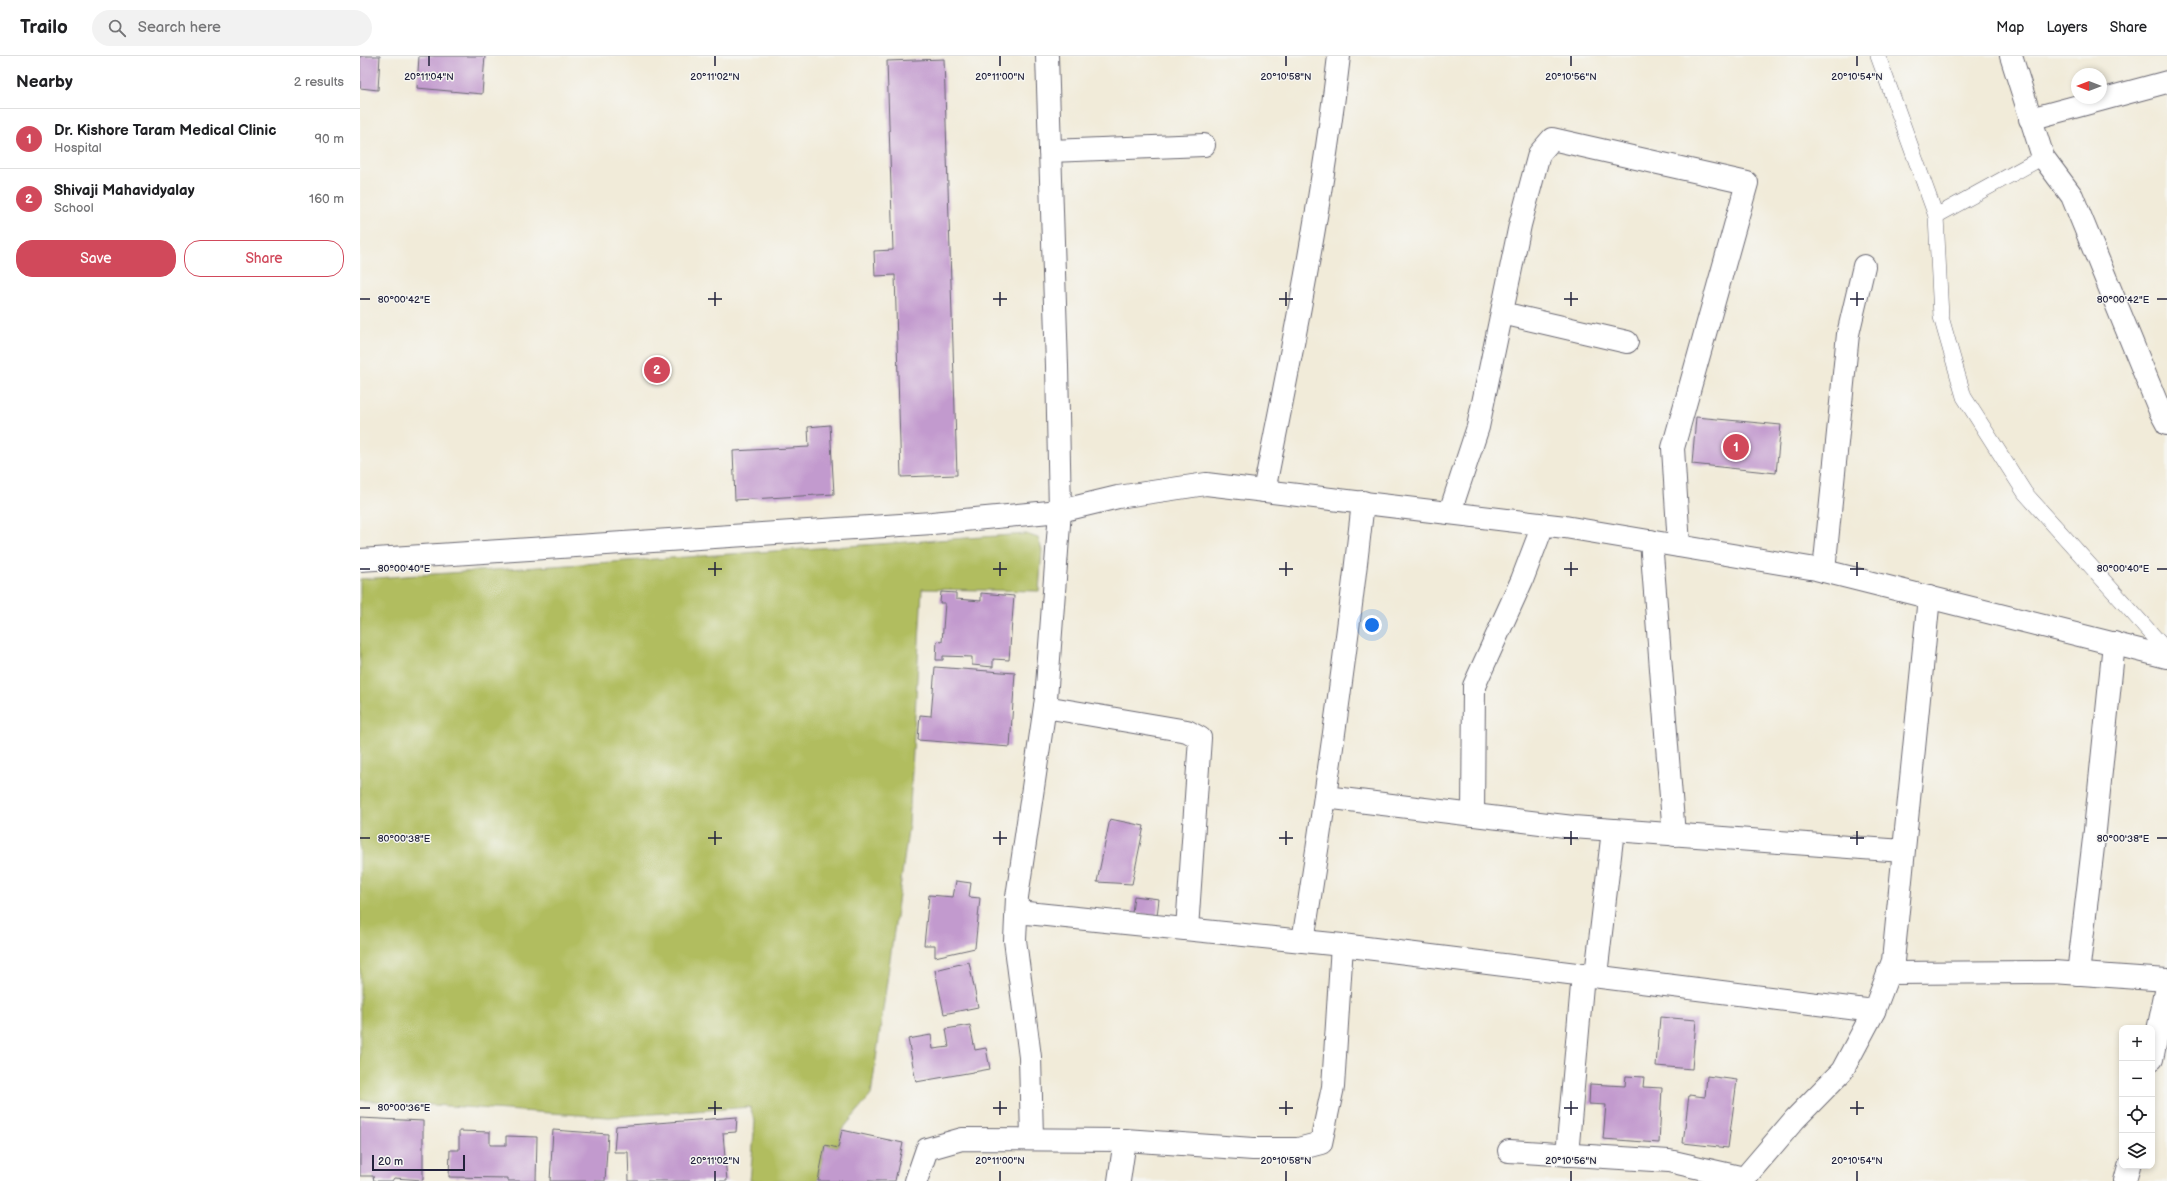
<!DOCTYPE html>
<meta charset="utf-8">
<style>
body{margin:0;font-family:"Balsamiq Sans",sans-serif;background:#f2f2f2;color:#202124}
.controls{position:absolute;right:12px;bottom:12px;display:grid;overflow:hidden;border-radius:8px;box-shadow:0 2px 6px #0003}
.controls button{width:36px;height:36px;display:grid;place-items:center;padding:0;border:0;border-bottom:1px solid #e0e0e0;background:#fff;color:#202124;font:20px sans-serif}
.compass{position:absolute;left:1711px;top:12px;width:36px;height:36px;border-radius:50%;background:#fff;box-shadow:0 2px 6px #0003;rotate:270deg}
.scale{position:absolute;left:12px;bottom:10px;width:93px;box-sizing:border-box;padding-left:4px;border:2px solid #22223b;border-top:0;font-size:11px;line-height:14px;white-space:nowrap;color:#22223b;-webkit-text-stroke:3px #f6f6f2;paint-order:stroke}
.you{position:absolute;left:1012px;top:569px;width:14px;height:14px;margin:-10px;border:3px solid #fff;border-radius:50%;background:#1a73e8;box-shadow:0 0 0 6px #1a73e833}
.badge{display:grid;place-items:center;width:26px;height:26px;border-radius:50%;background:#d1495b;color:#fff;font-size:13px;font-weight:700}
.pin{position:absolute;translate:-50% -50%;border:2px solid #fff;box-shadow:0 1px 4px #0006}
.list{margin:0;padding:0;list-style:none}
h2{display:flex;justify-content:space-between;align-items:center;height:52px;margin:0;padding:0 16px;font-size:17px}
h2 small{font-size:13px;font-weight:400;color:#757577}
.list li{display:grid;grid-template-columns:26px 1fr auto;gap:12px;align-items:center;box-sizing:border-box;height:60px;padding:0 16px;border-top:1px solid #e0e0e0}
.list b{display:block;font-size:15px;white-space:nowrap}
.list p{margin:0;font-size:13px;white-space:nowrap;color:#757577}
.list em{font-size:13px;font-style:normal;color:#757577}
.actions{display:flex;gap:8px;padding:12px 16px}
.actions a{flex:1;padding:9px 0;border:1px solid #d1495b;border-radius:16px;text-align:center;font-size:14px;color:#d1495b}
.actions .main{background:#d1495b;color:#fff}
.icon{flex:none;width:22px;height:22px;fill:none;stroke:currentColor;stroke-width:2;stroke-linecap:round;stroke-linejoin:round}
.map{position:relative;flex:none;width:1807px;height:1125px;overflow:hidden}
header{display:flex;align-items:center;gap:24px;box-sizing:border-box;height:56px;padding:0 20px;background:#fff;border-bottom:1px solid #e0e0e0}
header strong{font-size:19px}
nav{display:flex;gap:22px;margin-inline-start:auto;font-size:14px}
.search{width:280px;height:36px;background:#f2f2f2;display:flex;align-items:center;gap:10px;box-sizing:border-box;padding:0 14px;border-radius:22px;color:#757577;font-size:15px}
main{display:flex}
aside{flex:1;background:#fff}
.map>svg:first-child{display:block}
</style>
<header>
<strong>Trailo</strong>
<div class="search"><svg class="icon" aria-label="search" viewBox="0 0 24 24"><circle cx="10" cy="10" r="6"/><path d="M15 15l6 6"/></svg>Search here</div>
<nav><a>Map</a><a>Layers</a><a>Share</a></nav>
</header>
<main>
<aside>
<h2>Nearby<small>2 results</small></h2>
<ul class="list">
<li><span class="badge">1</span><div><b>Dr. Kishore Taram Medical Clinic</b><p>Hospital</p></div><em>90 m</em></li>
<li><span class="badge">2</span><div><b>Shivaji Mahavidyalay</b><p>School</p></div><em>160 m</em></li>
</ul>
<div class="actions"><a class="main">Save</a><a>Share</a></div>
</aside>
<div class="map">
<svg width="1807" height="1125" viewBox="0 0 1807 1125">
<rect width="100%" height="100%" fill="#f6f6f2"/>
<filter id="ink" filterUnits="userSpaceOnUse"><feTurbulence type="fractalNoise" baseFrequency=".025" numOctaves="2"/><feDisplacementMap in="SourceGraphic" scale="8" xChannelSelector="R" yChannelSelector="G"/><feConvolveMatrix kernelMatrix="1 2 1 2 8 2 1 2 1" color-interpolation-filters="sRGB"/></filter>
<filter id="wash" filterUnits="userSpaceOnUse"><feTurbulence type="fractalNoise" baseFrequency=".012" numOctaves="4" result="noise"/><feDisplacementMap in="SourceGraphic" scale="16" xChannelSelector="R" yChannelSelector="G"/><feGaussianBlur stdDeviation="0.9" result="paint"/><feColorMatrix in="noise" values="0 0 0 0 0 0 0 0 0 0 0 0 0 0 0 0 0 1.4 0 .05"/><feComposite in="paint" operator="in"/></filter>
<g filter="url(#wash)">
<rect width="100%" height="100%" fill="#f1ebd9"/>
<path fill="#b1bd5f" stroke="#6a704d" d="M 666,478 L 678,482 L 682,494 L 679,535 L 562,533 L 549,768 L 511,1039 L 482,1074 L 478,1092 L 465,1089 L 458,1125 L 390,1125 L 395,1065 L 390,1051 L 249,1061 L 0,1044 L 0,523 Z"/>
<g id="blocks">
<g fill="#c29ace">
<path d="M 0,0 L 20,0 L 18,34 L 0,32 Z"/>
<path d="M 59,0 L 125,0 L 122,38 L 57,32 Z"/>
<path d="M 584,3 L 597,419 L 541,421 L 535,219 L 515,220 L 514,195 L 533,194 L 527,5 Z"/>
<path d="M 1336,361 L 1421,369 L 1416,417 L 1332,408 Z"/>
<path d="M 470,369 L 474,438 L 375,444 L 373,395 L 449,391 L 448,371 Z"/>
<path d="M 581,536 L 596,537 L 596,543 L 621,545 L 621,537 L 654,540 L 649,604 L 633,603 L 633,611 L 612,609 L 612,601 L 583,600 L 583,604 L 576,604 L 577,585 L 582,586 L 585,547 L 580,547 Z"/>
<path d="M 575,611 L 655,617 L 650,691 L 558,684 L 560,659 L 571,660 Z"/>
<path d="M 750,763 L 784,770 L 772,828 L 737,826 Z"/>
<path d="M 596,825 L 611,827 L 609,841 L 620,842 L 615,892 L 575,901 L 575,889 L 564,889 L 569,839 L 593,841 Z"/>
<path d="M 774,840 L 799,843 L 797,860 L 772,857 Z"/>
<path d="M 609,906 L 618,951 L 584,958 L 575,914 Z"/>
<path d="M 1300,961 L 1336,964 L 1332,1013 L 1296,1010 Z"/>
<path d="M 610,969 L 615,994 L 626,992 L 630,1013 L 556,1026 L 548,983 L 571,979 L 573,993 L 589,991 L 586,973 Z"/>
<path d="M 1266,1020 L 1284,1021 L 1283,1031 L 1302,1032 L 1299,1087 L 1243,1083 L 1246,1049 L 1229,1048 L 1230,1028 L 1265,1030 Z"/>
<path d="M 1347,1020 L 1377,1024 L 1368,1092 L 1323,1087 L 1329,1039 L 1345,1041 Z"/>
<path d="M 377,1061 L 376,1076 L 363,1077 L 367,1125 L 269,1125 L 268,1096 L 254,1096 L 256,1070 Z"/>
<path d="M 0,1062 L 63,1065 L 63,1124 L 34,1122 L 32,1125 L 14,1125 L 13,1120 L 0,1120 Z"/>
<path d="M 193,1074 L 248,1078 L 245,1125 L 190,1125 Z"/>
<path d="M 482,1074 L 543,1087 L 535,1125 L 458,1125 L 465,1089 L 478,1092 Z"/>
<path d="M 99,1075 L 130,1076 L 130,1089 L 146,1089 L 146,1080 L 177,1081 L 176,1125 L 148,1125 L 148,1122 L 89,1121 L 90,1094 L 99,1094 Z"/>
</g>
</g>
</g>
<g filter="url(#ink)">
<use href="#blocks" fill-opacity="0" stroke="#6a6872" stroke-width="1"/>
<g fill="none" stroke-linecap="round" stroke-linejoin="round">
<defs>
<g id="lane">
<path d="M 1518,0 L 1576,160 L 1683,101"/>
<path d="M 1576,160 L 1581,261 L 1604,341 L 1665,437 L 1807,595"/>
</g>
<g id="street">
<path d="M 1651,0 L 1683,101 L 1712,140 L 1800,355 L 1807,368"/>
<path d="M 1670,63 L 1807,26"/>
<path d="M 690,95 L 844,89"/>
<path d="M 1142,257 L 1267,286"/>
<path d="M 904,435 C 933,290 962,147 979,0"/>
<path d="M 1090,456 L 1118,371 L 1160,169 L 1179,98 L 1192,83 L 1387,127 L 1313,392 L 1319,490"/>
<path d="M 1291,485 L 1314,779"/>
<path d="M 0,504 L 572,467 L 700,455 L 758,441 L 846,428 L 1205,471 L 1456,513 L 1807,601"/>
<path d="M 1464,515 L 1488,278 L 1504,210"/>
<path d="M 685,651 L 827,675 L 840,682 L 827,873"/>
<path d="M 965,741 L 1213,771 L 1543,795"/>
<path d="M 1113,759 L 1114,630 L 1162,524 L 1183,469"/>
<path d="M 657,856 L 982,889 L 1514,955"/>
<path d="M 943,885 C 966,739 987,593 1003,446"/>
<path d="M 1528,917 L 1693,916 L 1807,924"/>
<path d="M 1718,918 L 1735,774 L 1754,587"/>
<path d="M 1236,919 L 1253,774"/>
<path d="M 1792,1003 L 1807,931"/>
<path d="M 672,1082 L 670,1001 L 655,884 L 657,841 L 686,643 L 700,455 L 697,310 L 687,0"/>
<path d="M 1149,1095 L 1309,1105 L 1384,1122"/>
<path d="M 1207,1099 L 1223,918"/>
<path d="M 556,1125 L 567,1093 L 602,1083 L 765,1084 L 893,1093 L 938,1093 L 961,1087 L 973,1031 L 982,889"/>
<path d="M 759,1125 L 765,1084"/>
<path d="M 1382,1125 L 1435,1063 L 1482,1015 L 1514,955 L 1533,905 L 1569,541"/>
<path d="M 1765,1125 L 1769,1110"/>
</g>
</defs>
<use href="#lane" stroke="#6a6872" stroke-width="16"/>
<use href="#street" stroke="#6a6872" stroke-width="24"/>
<use href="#lane" stroke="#fff" stroke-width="15"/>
<use href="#street" stroke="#fff" stroke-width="22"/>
</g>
</g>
<path fill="none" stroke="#22223b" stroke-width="1.5" d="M 69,0 L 69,10M 355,0 L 355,10M 640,0 L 640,10M 926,0 L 926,10M 1211,0 L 1211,10M 1497,0 L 1497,10M 355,236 L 355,250M 640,236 L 640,250M 926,236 L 926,250M 1211,236 L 1211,250M 1497,236 L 1497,250M 0,243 L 10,243M 348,243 L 362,243M 633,243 L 647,243M 919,243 L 933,243M 1204,243 L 1218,243M 1490,243 L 1504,243M 1797,243 L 1807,243M 355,506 L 355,520M 640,506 L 640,520M 926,506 L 926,520M 1211,506 L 1211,520M 1497,506 L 1497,520M 0,513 L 10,513M 348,513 L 362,513M 633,513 L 647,513M 919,513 L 933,513M 1204,513 L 1218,513M 1490,513 L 1504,513M 1797,513 L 1807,513M 355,775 L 355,789M 640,775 L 640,789M 926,775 L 926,789M 1211,775 L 1211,789M 1497,775 L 1497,789M 0,782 L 10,782M 348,782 L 362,782M 633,782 L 647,782M 919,782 L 933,782M 1204,782 L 1218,782M 1490,782 L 1504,782M 1797,782 L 1807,782M 355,1045 L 355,1059M 640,1045 L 640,1059M 926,1045 L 926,1059M 1211,1045 L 1211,1059M 1497,1045 L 1497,1059M 0,1052 L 10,1052M 348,1052 L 362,1052M 633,1052 L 647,1052M 919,1052 L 933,1052M 1204,1052 L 1218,1052M 1490,1052 L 1504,1052M 355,1115 L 355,1125M 640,1115 L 640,1125M 926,1115 L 926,1125M 1211,1115 L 1211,1125M 1497,1115 L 1497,1125"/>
<g font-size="10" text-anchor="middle" fill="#22223b" stroke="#f6f6f2" stroke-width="3" stroke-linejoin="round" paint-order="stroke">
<text x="69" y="24">20°11'04"N</text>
<text x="355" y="24">20°11'02"N</text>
<text x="640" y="24">20°11'00"N</text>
<text x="926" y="24">20°10'58"N</text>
<text x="1211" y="24">20°10'56"N</text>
<text x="1497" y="24">20°10'54"N</text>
<text x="1763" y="247">80°00'42"E</text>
<text x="44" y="247">80°00'42"E</text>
<text x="1763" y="516">80°00'40"E</text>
<text x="44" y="516">80°00'40"E</text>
<text x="1763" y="786">80°00'38"E</text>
<text x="44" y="786">80°00'38"E</text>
<text x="44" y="1055">80°00'36"E</text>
<text x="355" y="1108">20°11'02"N</text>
<text x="640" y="1108">20°11'00"N</text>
<text x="926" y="1108">20°10'58"N</text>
<text x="1211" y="1108">20°10'56"N</text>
<text x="1497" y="1108">20°10'54"N</text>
</g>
</svg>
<div class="controls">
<button>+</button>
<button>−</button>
<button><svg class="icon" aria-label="locate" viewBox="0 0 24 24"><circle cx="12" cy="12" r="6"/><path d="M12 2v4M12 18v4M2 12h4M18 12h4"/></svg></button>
<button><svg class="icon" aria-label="layers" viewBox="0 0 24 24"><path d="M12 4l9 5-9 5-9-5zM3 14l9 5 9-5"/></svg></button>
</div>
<svg class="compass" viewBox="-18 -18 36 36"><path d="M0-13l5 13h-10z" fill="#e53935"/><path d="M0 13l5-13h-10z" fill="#757577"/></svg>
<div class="scale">20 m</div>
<div class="you"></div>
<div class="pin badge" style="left:1376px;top:391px">1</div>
<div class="pin badge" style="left:297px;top:314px">2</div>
</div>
</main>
